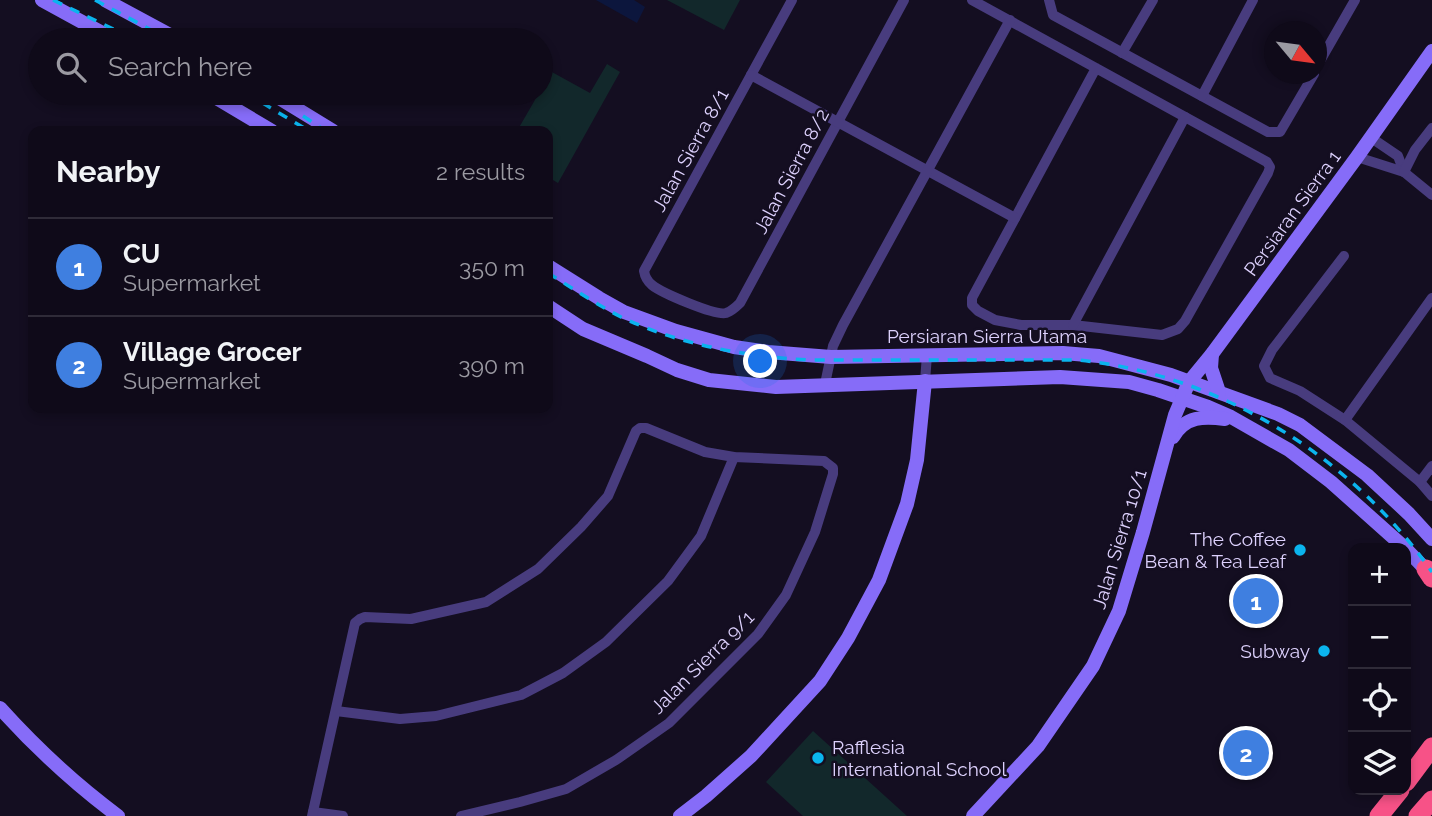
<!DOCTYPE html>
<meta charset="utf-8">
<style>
body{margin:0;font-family:Raleway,sans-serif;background:#181322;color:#f1f3f6}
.controls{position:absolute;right:21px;bottom:21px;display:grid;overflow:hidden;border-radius:14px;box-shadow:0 4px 10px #0003}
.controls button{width:63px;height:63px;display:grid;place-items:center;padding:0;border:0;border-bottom:2px solid #2f2b38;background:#0f0a19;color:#f1f3f6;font:35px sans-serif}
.compass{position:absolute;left:1264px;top:21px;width:63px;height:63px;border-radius:50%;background:#0f0a19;box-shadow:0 4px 10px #0003;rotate:119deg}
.you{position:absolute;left:761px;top:362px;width:24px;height:24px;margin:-18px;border:5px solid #fff;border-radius:50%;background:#1a73e8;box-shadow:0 0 0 10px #1a73e833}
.badge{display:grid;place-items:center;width:46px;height:46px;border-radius:50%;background:#8c9099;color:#fff;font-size:23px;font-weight:700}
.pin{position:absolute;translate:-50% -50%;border:4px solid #fff;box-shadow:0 2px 7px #0006}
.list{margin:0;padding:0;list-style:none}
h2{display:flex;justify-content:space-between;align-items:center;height:91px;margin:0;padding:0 28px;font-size:30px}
h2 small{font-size:23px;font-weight:400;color:#9b9aa2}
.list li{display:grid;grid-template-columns:46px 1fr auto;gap:21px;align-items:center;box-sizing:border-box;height:98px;padding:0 28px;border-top:2px solid #2f2b38}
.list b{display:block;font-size:26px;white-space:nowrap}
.list p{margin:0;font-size:23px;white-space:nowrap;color:#9b9aa2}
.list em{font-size:23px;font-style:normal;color:#9b9aa2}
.icon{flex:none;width:38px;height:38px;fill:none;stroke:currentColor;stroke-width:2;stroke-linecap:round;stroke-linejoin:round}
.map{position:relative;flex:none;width:1432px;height:816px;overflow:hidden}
.search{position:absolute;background:#0f0a19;box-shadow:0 4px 10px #0003;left:28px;top:28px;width:525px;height:77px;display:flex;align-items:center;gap:18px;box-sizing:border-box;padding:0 24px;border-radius:38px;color:#9b9aa2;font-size:26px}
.panel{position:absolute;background:#0f0a19;box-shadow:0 4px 10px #0003;left:28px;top:126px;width:525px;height:287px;border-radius:14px}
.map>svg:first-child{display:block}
</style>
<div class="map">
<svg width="1432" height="816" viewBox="0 0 1432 816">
<rect width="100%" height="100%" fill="#140e21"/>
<g fill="#12282b">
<path d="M 667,0 L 740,0 L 724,30 Z"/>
<path d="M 607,64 L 620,72 L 558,183 L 548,177 L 548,131 L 517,131 L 539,93 L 541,93 L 541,89 L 550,71 L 590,93 Z"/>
<path d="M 813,731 L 907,816 L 803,816 L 766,782 Z"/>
</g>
<path fill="#0c163d" d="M 596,0 L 634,0 L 645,7 L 637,23 Z"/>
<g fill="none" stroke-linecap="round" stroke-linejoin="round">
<g stroke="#483c7e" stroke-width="10">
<path d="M 792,0 L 644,271 C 645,277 647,281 652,285 C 662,293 715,316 726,313 C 732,311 736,307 740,303 L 904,0"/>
<path d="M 972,0 L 1267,162 L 1270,167 L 1268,173 L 1185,321 L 1178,329 L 1162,335 L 1073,325 L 1021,325 L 995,320 L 978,311 L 972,305 L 972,298 L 1096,68"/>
<path d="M 1049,0 L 1053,15 L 1268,132 L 1280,132 L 1314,74"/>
<path d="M 1122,53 L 1153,0"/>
<path d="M 1316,68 L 1355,0"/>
<path d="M 751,75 L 1015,218"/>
<path d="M 1202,96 L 1253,0"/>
<path d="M 1370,137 L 1398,156 L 1404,172"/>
<path d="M 1357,157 L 1404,172 L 1432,195"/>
<path d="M 1404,172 L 1415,150 L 1432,128"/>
<path d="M 1344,256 L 1272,350 L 1264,366 L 1270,378 L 1300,391 L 1345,420 L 1420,482 L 1432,496"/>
<path d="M 1073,325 L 1185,117"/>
<path d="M 925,381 L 927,355"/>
<path d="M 825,384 L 833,346 L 843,325 L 1010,20"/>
<path d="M 1345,420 L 1432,298"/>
<path d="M 1420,482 L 1432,466"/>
<path d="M 336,711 L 400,719 L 436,716 L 521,695 L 563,673 L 606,642 L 668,581 L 701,536 L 734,457"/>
<path d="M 313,812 L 343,816"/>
<path d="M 312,816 L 355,623 L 360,619 L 365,617 L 411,619 L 486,602 L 538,569 L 581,527 L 608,496 L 636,431 L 640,428 L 646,428 L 705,452 L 734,457 L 824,461 L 833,468 L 833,474 L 815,532 L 786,595 L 758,634 L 669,723 L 616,760 L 566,789 L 520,802 L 461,816"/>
</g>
<g stroke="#866cf8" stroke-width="14">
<path d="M 42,0 L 115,40"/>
<path d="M 105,0 L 179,40"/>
<path d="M 208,93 L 272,131"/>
<path d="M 271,93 L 333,131"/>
<path d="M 548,266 L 599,298 L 624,312 L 676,331 L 734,347 L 768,352 L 831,357 L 1063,353 L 1099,356 L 1171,375 L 1278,414 L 1300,425 L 1367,475 L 1409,514 L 1432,539"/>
<path d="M 548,306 L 583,329 L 647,356 L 677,370 L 709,380 L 776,387 L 1060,377 L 1129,382 L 1158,390 L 1208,407 L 1231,417 L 1289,450 L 1331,482 L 1405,548"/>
<path d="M 1212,354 L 1211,368 L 1219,392"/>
<path d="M 1173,437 C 1185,416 1204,416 1225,419"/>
<path d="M 1406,549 L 1431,575"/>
<path d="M 0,708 C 36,748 75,784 118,816"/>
<path d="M 680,816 L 706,796 L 751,756 L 820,681 L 848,638 L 879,580 L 907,504 L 917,460 L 925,381"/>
<path d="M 973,816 L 1038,746 L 1093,666 L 1119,611 L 1143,532 L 1175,415 L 1189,382 L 1212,354 L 1357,157 L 1432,51"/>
</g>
<g stroke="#f75287" stroke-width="19">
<path d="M 1426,569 L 1432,578"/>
<path d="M 1406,782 L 1432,747"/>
<path d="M 1379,816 L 1400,790"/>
<path d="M 1418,816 L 1432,800"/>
</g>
<g stroke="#0bb4ee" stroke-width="3.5" stroke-dasharray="10 9" stroke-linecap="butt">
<path d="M 53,0 L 136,40"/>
<path d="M 95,0 L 170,40"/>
<path d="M 246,93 L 309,131"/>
<path d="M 303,116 L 326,131"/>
<path d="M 548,273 C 572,288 596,304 621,317 C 680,345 744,356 808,360 L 1078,360 C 1219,374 1351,456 1432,572"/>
</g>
</g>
<g fill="#0bb4ee" stroke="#140e21" stroke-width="2.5">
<circle cx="1300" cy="550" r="7"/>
<circle cx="1324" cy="651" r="7"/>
<circle cx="818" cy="758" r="7"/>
</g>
<g text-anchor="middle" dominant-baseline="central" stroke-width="5" stroke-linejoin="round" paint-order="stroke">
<g font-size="19" fill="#ddd1fd" stroke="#140e21">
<text transform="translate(690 150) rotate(-61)">Jalan Sierra 8/1</text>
<text transform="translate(791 171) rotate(-62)">Jalan Sierra 8/2</text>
<text transform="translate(1292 213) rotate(-54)">Persiaran Sierra 1</text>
<text x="987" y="336">Persiaran Sierra Utama</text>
<text transform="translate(1119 539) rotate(-73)">Jalan Sierra 10/1</text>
<text transform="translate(702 662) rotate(-45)">Jalan Sierra 9/1</text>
</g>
<g font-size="19" fill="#ddd1fd" stroke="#140e21" text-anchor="end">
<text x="1286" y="539">The Coffee<tspan x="1286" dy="22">Bean &amp; Tea Leaf</tspan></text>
<text x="1310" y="651">Subway</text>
<text x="832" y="747" text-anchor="start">Rafflesia<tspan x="832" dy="22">International School</tspan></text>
</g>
</g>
</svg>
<div class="controls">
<button>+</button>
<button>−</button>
<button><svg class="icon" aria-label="locate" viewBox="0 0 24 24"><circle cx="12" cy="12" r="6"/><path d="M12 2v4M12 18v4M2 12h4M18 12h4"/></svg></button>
<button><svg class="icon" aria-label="layers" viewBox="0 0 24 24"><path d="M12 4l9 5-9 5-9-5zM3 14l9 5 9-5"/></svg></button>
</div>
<svg class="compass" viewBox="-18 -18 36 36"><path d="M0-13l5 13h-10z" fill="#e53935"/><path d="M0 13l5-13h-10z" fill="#9b9aa2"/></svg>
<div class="you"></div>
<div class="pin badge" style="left:1256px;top:601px;background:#3f7fe0">1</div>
<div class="pin badge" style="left:1246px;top:753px;background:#3f7fe0">2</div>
<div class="search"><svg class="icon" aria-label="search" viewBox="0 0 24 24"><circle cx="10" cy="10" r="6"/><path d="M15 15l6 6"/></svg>Search here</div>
<section class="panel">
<h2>Nearby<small>2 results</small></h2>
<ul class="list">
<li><span class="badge" style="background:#3f7fe0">1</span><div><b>CU</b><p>Supermarket</p></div><em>350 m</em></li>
<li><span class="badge" style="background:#3f7fe0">2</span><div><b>Village Grocer</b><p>Supermarket</p></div><em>390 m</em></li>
</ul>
</section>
</div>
